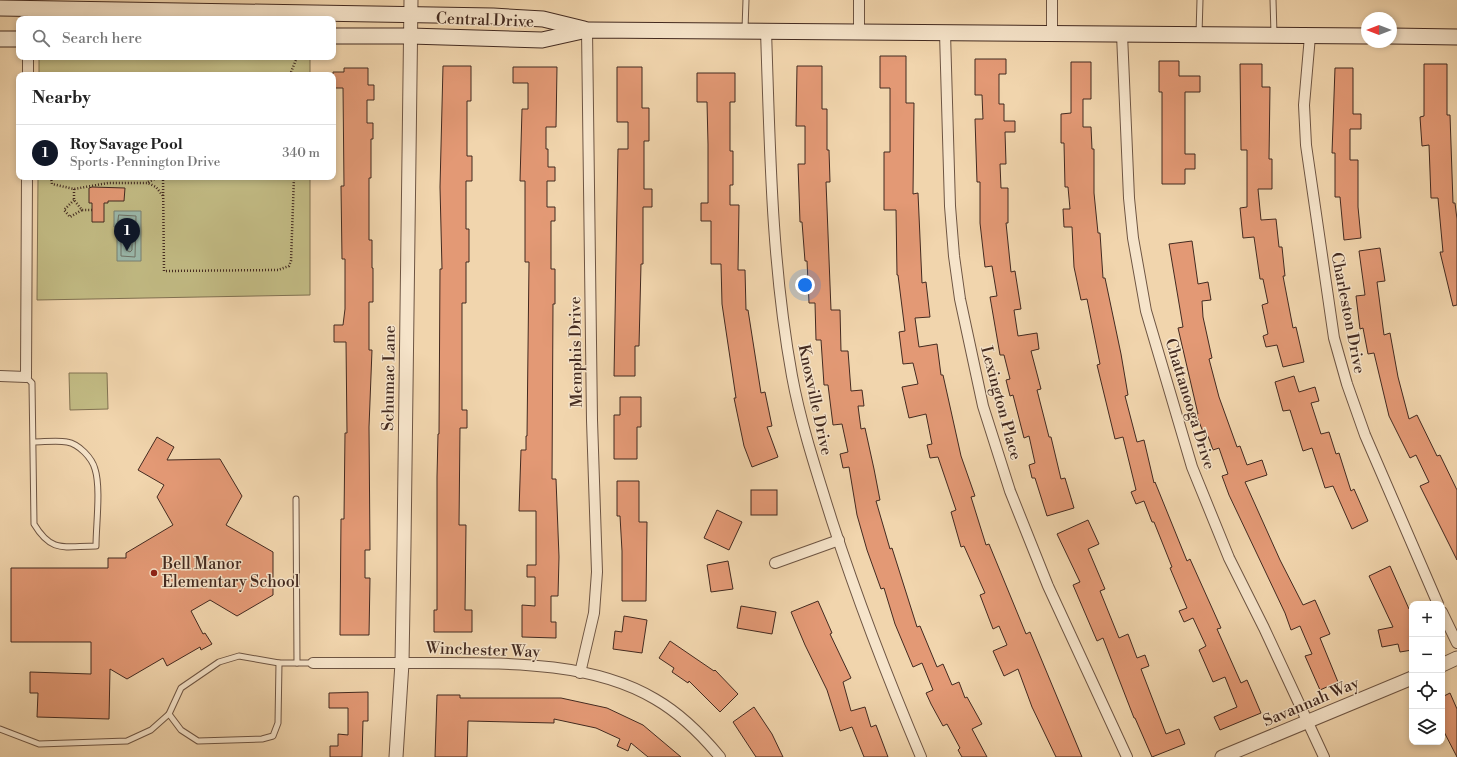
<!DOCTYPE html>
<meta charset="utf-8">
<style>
body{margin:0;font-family:"Libre Bodoni",serif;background:#f2f2f2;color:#222}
.controls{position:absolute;right:12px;bottom:12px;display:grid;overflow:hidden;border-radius:8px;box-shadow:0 2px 6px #0003}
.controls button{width:36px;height:36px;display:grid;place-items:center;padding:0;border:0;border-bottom:1px solid #e0e0e0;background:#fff;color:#222;font:20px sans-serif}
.compass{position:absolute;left:1361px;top:12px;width:36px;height:36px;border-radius:50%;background:#fff;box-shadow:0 2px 6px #0003;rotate:270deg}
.you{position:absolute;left:805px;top:285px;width:14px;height:14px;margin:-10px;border:3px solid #fff;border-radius:50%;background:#1a73e8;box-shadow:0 0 0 6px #1a73e833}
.badge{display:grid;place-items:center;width:26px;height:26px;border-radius:50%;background:#111827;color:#fff;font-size:13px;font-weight:700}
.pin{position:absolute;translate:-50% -33px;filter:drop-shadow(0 1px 2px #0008)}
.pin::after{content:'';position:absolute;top:21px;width:14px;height:12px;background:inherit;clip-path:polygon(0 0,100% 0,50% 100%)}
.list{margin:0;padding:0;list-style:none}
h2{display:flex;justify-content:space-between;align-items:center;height:52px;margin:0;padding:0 16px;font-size:17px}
h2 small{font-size:13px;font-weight:400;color:#767676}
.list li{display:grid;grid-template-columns:26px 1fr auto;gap:12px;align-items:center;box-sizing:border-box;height:56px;padding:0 16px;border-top:1px solid #e0e0e0}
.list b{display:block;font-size:15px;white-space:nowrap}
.list p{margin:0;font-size:13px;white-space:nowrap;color:#767676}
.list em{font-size:13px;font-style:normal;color:#767676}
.icon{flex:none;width:22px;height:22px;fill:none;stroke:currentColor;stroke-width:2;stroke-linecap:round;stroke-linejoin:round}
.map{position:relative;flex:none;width:1457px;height:757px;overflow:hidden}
.search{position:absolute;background:#fff;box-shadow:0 2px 6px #0003;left:16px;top:16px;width:320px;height:44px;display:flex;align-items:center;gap:10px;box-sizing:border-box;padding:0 14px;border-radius:8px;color:#767676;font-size:15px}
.panel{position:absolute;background:#fff;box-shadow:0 2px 6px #0003;left:16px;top:72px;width:320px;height:108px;border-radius:8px}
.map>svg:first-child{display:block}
</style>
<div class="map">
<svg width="1457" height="757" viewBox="0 0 1457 757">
<rect width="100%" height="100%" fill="#f1d5ad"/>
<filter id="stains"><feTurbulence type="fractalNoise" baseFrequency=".005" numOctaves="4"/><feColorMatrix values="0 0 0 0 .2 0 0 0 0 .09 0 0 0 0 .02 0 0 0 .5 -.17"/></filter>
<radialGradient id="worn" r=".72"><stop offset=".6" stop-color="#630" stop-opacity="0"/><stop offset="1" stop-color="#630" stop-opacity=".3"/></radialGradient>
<g fill="#c2bb84" stroke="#827252">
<path d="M 39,57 L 310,58 L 310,75 L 39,75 Z"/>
<path d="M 38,177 L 310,177 L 310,295 L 37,300 Z"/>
<path d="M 69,373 L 107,373 L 108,409 L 70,410 Z"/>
</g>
<path fill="#9bb9ab" stroke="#788073" d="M 114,211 L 141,211 L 141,261 L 117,261 L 117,227 L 114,227 Z"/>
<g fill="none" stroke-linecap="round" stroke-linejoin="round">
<g stroke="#6f7266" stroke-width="1">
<path d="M 119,215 L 136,216 L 135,257 L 121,256 L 121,227 L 118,222 Z"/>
<path d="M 127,220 L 132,222 L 132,250 L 130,252 L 126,250 L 125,222 Z"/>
</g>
</g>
<g fill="#e39975" stroke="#432a20">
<path d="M 880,56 L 906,56 L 906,103 L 914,103 L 913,194 L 918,193 L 922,283 L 926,282 L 930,317 L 915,318 L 919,347 L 937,344 L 941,375 L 943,375 L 961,456 L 975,496 L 971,497 L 986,545 L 989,544 L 1026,634 L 1030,632 L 1082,757 L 1056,757 L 1032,707 L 1018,669 L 1004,676 L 993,651 L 1007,645 L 999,626 L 993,629 L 980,595 L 985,593 L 964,546 L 961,547 L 951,512 L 956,510 L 938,457 L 930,458 L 927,445 L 932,444 L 926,414 L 909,418 L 902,387 L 918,384 L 913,363 L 903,364 L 899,332 L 905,331 L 898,275 L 897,275 L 896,210 L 884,210 L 884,152 L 890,152 L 890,88 L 880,88 Z"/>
<path d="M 975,59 L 1006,59 L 1006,74 L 999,74 L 999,104 L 1004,104 L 1004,121 L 1015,121 L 1015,132 L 1005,132 L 1006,164 L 1000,164 L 1001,188 L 1008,188 L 1008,223 L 1006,223 L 1011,272 L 1015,271 L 1021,309 L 1014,310 L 1018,336 L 1037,333 L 1039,349 L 1031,351 L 1041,389 L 1037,390 L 1049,437 L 1051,437 L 1061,479 L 1065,478 L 1074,508 L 1047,516 L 1035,478 L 1032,478 L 1029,465 L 1035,463 L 1029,436 L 1024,438 L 1013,395 L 1010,396 L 1006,380 L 1010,379 L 1004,355 L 1000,355 L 990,297 L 997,296 L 992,266 L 985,267 L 980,223 L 980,182 L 977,182 L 975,119 L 983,119 L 982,95 L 975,95 Z"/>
<path d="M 1159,61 L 1179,61 L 1179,76 L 1200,76 L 1200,92 L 1185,92 L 1185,154 L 1195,154 L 1195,169 L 1185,169 L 1185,184 L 1162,184 L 1162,92 L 1159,92 Z"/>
<path d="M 1071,62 L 1091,62 L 1091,99 L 1083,99 L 1083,127 L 1091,127 L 1092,149 L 1094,149 L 1094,193 L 1098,233 L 1100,233 L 1103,278 L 1105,278 L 1121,354 L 1128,395 L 1125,396 L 1137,442 L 1144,440 L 1154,483 L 1155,482 L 1187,561 L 1190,559 L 1221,628 L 1217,629 L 1241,683 L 1247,680 L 1261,713 L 1220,730 L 1214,717 L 1237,707 L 1225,677 L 1213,682 L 1199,650 L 1206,646 L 1193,618 L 1184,622 L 1179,611 L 1187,608 L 1170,568 L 1172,567 L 1154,522 L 1152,522 L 1144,501 L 1136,504 L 1131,492 L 1136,490 L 1123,437 L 1115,439 L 1097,365 L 1100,364 L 1087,299 L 1081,300 L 1074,267 L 1072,227 L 1064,227 L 1063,209 L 1070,209 L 1068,187 L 1065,187 L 1064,143 L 1061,143 L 1061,114 L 1071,113 Z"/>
<path d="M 1240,64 L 1262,64 L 1262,87 L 1270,87 L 1269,159 L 1272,159 L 1272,189 L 1258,189 L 1261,220 L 1276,219 L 1279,247 L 1282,247 L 1285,276 L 1283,276 L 1293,328 L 1296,327 L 1304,362 L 1283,367 L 1277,345 L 1266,347 L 1263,336 L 1268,334 L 1262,305 L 1268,303 L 1263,279 L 1260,279 L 1254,237 L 1243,238 L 1240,208 L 1247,207 L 1247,150 L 1241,150 Z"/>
<path d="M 1424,64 L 1447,64 L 1447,115 L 1450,115 L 1453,203 L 1455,203 L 1457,219 L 1457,305 L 1453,306 L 1440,252 L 1443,252 L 1438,198 L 1431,198 L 1429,145 L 1422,146 L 1420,117 L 1424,116 Z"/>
<path d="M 443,66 L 471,66 L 471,101 L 467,101 L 467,156 L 472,156 L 472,181 L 466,181 L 466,229 L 469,229 L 469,262 L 466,262 L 466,303 L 462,303 L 462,410 L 467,410 L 467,428 L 460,428 L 459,525 L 466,525 L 465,610 L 472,610 L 472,632 L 434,632 L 434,610 L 437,610 L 437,477 L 438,434 L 439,434 L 440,269 L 442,269 L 440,187 Z"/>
<path d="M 797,66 L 822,66 L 822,109 L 827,109 L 827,150 L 829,150 L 830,182 L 826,182 L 831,310 L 840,310 L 841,351 L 848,351 L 851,391 L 862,390 L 864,406 L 858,406 L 861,429 L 865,428 L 874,469 L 880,500 L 876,501 L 890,549 L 892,548 L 917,627 L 920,626 L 937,667 L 943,664 L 952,685 L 959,682 L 965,698 L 967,697 L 982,724 L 972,729 L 987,757 L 962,757 L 958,750 L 960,748 L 947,724 L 943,726 L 931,704 L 926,693 L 933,690 L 922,663 L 913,667 L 895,624 L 884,588 L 881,589 L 867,550 L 857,515 L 849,467 L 843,468 L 840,454 L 848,452 L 842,424 L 833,425 L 828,385 L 824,385 L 821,340 L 816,340 L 815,303 L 809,303 L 807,261 L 805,261 L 802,222 L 800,222 L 798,164 L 805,164 L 805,126 L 796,126 Z"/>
<path d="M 513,67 L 557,67 L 556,127 L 546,127 L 546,149 L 548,149 L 548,167 L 555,167 L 555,181 L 547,181 L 547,207 L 555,207 L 555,221 L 551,221 L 551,269 L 555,269 L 555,304 L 553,304 L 552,479 L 556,479 L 559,557 L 558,596 L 551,596 L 551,622 L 556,622 L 556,638 L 522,637 L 522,605 L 535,606 L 535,577 L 527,577 L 527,565 L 536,565 L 536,511 L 519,511 L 521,450 L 526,450 L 526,436 L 527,436 L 529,262 L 525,262 L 525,181 L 520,181 L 522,109 L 528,109 L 528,83 L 513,83 Z"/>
<path d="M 617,67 L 642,67 L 642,108 L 649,108 L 649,141 L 644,141 L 644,189 L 652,189 L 652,207 L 643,207 L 643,264 L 641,264 L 639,346 L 635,346 L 635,376 L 614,376 L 618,149 L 628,149 L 628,122 L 617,122 Z"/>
<path d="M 344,68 L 368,68 L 368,85 L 374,85 L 374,100 L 367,100 L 367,123 L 373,123 L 373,139 L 371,139 L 371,178 L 369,178 L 369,240 L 372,240 L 372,268 L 373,268 L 373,302 L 369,302 L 369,350 L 372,350 L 369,427 L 370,550 L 365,550 L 365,578 L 370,578 L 369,635 L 340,635 L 341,519 L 344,519 L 345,433 L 347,433 L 346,342 L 334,342 L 334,325 L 343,325 L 345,309 L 345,259 L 342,259 L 341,186 L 344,186 L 343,88 L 333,88 L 333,72 L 344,72 Z"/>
<path d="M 1335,68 L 1353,68 L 1353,114 L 1361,114 L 1361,129 L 1350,129 L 1350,160 L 1358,160 L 1358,207 L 1361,238 L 1344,240 L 1340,197 L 1335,197 L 1335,153 L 1332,153 Z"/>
<path d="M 697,73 L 735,73 L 735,102 L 730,102 L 730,151 L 733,151 L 733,185 L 730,185 L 730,205 L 739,205 L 738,270 L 745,270 L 746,310 L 748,310 L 761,393 L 765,392 L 772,426 L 767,427 L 778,457 L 752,467 L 744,446 L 734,398 L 736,398 L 722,304 L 721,264 L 711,264 L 711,221 L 701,221 L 701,203 L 708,203 L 708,144 L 707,102 L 697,102 Z"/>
<path d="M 92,187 L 125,188 L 124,201 L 108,201 L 108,203 L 104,203 L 104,222 L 92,222 L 92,203 L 89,203 L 89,188 Z"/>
<path d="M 1192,241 L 1198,284 L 1208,282 L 1211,300 L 1202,301 L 1203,317 L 1212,358 L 1209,359 L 1219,397 L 1237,447 L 1240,446 L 1247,465 L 1262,460 L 1267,475 L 1245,482 L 1280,560 L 1303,605 L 1315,600 L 1330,634 L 1320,638 L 1338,682 L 1320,690 L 1305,656 L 1312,654 L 1300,626 L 1291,630 L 1285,613 L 1229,495 L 1222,476 L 1228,474 L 1219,448 L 1213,450 L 1208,436 L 1205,437 L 1196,414 L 1198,414 L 1178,328 L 1183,327 L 1169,244 Z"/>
<path d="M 1380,248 L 1385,281 L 1377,282 L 1384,335 L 1390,333 L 1398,377 L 1409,419 L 1417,415 L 1437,456 L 1440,455 L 1457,490 L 1457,560 L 1420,486 L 1429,482 L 1416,455 L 1410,458 L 1389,416 L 1374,353 L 1368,354 L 1363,328 L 1360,329 L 1356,296 L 1365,295 L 1359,251 Z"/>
<path d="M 1294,376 L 1299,392 L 1315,387 L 1319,401 L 1311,403 L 1321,434 L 1329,432 L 1336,454 L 1339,453 L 1351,491 L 1354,489 L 1368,521 L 1352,529 L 1333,486 L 1325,488 L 1312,448 L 1303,451 L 1290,410 L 1283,411 L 1275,382 Z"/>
<path d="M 620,397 L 641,397 L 641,427 L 637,427 L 637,459 L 614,459 L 614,415 L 620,415 Z"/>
<path d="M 157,437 L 174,447 L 167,460 L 220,459 L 242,496 L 226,525 L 273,552 L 273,595 L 237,616 L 210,600 L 191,611 L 203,634 L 205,633 L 212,644 L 201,650 L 200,647 L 167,666 L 163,658 L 127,679 L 110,669 L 109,719 L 37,717 L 38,693 L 30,693 L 30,672 L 91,674 L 91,642 L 11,642 L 11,568 L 108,568 L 108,558 L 126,558 L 126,553 L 173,525 L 157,497 L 164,485 L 138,470 Z"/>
<path d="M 617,481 L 639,481 L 639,522 L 647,522 L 646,601 L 622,601 L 622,551 L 620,516 L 617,516 Z"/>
<rect x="751" y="490" width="26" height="25"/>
<path d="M 717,510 L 742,522 L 729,550 L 704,538 Z"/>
<path d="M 1088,520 L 1099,544 L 1088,549 L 1105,589 L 1100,591 L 1119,638 L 1128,634 L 1137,658 L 1145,655 L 1149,666 L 1141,669 L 1166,734 L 1179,729 L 1185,744 L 1152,757 L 1135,718 L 1134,718 L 1103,638 L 1097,641 L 1073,585 L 1080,582 L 1057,534 Z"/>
<path d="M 728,561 L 733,589 L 711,592 L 707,565 Z"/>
<path d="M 1390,566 L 1409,609 L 1412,609 L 1412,650 L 1400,652 L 1398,644 L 1382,647 L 1378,630 L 1393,627 L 1369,576 Z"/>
<path d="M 818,601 L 832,633 L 830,634 L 851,678 L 843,682 L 851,711 L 865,707 L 871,727 L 876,725 L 888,757 L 864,757 L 852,727 L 840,731 L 827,690 L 805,645 L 791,612 Z"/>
<path d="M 741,606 L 776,612 L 772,634 L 737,628 Z"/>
<path d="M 624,616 L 647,620 L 642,653 L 613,649 L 615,631 L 622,632 Z"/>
<path d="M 670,641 L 714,671 L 715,670 L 738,694 L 720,712 L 689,681 L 688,683 L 672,672 L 674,668 L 659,658 Z"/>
<path d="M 368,692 L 368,721 L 363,721 L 362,757 L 330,757 L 330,746 L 338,746 L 338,734 L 348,735 L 348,708 L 329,708 L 329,693 Z"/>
<path d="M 1450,693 L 1457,709 L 1457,757 L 1442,728 L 1442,697 Z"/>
<path d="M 437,695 L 460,695 L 460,698 L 561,698 L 607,708 L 643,725 L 681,757 L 648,757 L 631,743 L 628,751 L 617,746 L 620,739 L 596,728 L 554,719 L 554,723 L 468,721 L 467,757 L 435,757 Z"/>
<path d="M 754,707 L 772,734 L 783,757 L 756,757 L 733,722 Z"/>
</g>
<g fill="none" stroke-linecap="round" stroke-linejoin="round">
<defs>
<g id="service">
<path d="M 1273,0 L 1274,34"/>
<path d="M 745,29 L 746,0"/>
<path d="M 1199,34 L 1200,0"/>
<path d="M 26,377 L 32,383 L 34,524 C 52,554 65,546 96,546 C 96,525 101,488 95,469 C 92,458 79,444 67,442 C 57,440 44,442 33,442"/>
<path d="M 296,499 L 297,663"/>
<path d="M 169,714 L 181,730 L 198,741 L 262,739 L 273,736 L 278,723 L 279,663"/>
<path d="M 0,729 L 39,744 L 127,741 L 151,730 L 169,714 L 181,688 L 219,662 L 239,656 L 279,663 L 313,663"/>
</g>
<g id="minor">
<path d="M 766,31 C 770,147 771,261 792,376 C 801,425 817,473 832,521 C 858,601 888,679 921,757"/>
<path d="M 859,32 L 859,0"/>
<path d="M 945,33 L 950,206 L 954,256 L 960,299 L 983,406 L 1010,491 L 1048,586 L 1127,757"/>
<path d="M 1052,34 L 1052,0"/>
<path d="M 1122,34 L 1129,198 L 1133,238 L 1146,311 L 1192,467 L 1229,558 L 1264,628 L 1324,757"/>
<path d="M 1310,36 L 1304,105 L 1306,145 L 1334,338 L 1347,384 L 1365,435 L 1438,604"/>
<path d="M 28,75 L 28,57"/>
<path d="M 0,376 L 26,377 L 27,177"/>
<path d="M 775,563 L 839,540"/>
<path d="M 1442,612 L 1457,643"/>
<path d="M 313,663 C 355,663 398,663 440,663 C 510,663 593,662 655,699 C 681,714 701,734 720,757"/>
<path d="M 580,673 L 594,613 L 597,572 L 592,420 L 587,30"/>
</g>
<g id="tertiary">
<path d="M 1442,665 L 1457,658"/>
<path d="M 396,757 L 402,663 L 404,544 L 411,0"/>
<path d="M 1222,757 L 1412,678"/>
</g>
<g id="secondary">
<path d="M 0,8 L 493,16 L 543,19 L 584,29"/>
<path d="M 333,36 L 410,36 L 542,40 L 587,30 L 1367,36"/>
<path d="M 1391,36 L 1457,37"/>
<path d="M 0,39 L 19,39"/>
</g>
</defs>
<use href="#service" stroke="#6e5543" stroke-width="7"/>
<use href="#minor" stroke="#6e5543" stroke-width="12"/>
<use href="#tertiary" stroke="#6e5543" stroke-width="15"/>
<use href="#secondary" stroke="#432a20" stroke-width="17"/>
<g stroke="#432a20" stroke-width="2.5" stroke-dasharray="1 2" stroke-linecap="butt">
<path d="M 290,75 L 297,57"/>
<path d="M 51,177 L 52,184 L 74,189 L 108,183 L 148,183 L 156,187 L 163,196"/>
<path d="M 163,177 L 164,271 L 278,270 L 289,266 L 291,261 L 294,177"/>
<path d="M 177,177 L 181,177"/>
<path d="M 148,182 L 159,177"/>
<path d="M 74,189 L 74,200 L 82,210 L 92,210"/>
<path d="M 74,200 L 64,210 L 70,217 L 82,210"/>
</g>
<use href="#service" stroke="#f6e4ca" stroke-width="5"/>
<use href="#minor" stroke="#f6e4ca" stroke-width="10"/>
<use href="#tertiary" stroke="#f6e4ca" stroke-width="13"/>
<use href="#secondary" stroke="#f6e4ca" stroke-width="15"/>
</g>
<circle fill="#8f2418" stroke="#f6e4ca" stroke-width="1.5" cx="154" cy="573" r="4"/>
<g text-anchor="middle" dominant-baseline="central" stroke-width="3" stroke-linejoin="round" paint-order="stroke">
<g font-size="16" fill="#432a20" stroke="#f6e4ca">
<text transform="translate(485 20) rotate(2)">Central Drive</text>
<text transform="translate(1348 313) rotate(79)">Charleston Drive</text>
<text transform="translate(576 352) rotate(-91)">Memphis Drive</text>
<text transform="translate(389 378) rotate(-89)">Schumac Lane</text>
<text transform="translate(815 400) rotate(78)">Knoxville Drive</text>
<text transform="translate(1001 403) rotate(75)">Lexington Place</text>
<text transform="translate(1190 404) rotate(73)">Chattanooga Drive</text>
<text transform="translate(483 650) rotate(2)">Winchester Way</text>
<text transform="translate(1311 702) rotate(-23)">Savannah Way</text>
</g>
<g font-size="16" fill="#432a20" stroke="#f6e4ca" text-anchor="start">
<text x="162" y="564">Bell Manor<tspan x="162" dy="18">Elementary School</tspan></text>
</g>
</g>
<rect width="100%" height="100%" filter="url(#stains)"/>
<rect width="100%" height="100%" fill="url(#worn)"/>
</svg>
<div class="controls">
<button>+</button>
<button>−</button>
<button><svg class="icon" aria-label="locate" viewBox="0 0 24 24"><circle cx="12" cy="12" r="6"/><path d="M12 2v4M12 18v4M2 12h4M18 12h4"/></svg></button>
<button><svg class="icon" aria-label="layers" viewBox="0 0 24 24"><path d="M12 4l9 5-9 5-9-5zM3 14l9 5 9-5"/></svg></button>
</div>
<svg class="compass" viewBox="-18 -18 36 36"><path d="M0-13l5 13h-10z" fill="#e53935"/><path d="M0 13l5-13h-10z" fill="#767676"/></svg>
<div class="you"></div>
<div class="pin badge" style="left:127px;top:251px">1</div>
<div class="search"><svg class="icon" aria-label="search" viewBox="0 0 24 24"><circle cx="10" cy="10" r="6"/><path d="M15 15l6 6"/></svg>Search here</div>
<section class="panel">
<h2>Nearby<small></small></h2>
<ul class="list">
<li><span class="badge">1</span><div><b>Roy Savage Pool</b><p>Sports · Pennington Drive</p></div><em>340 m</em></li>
</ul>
</section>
</div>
